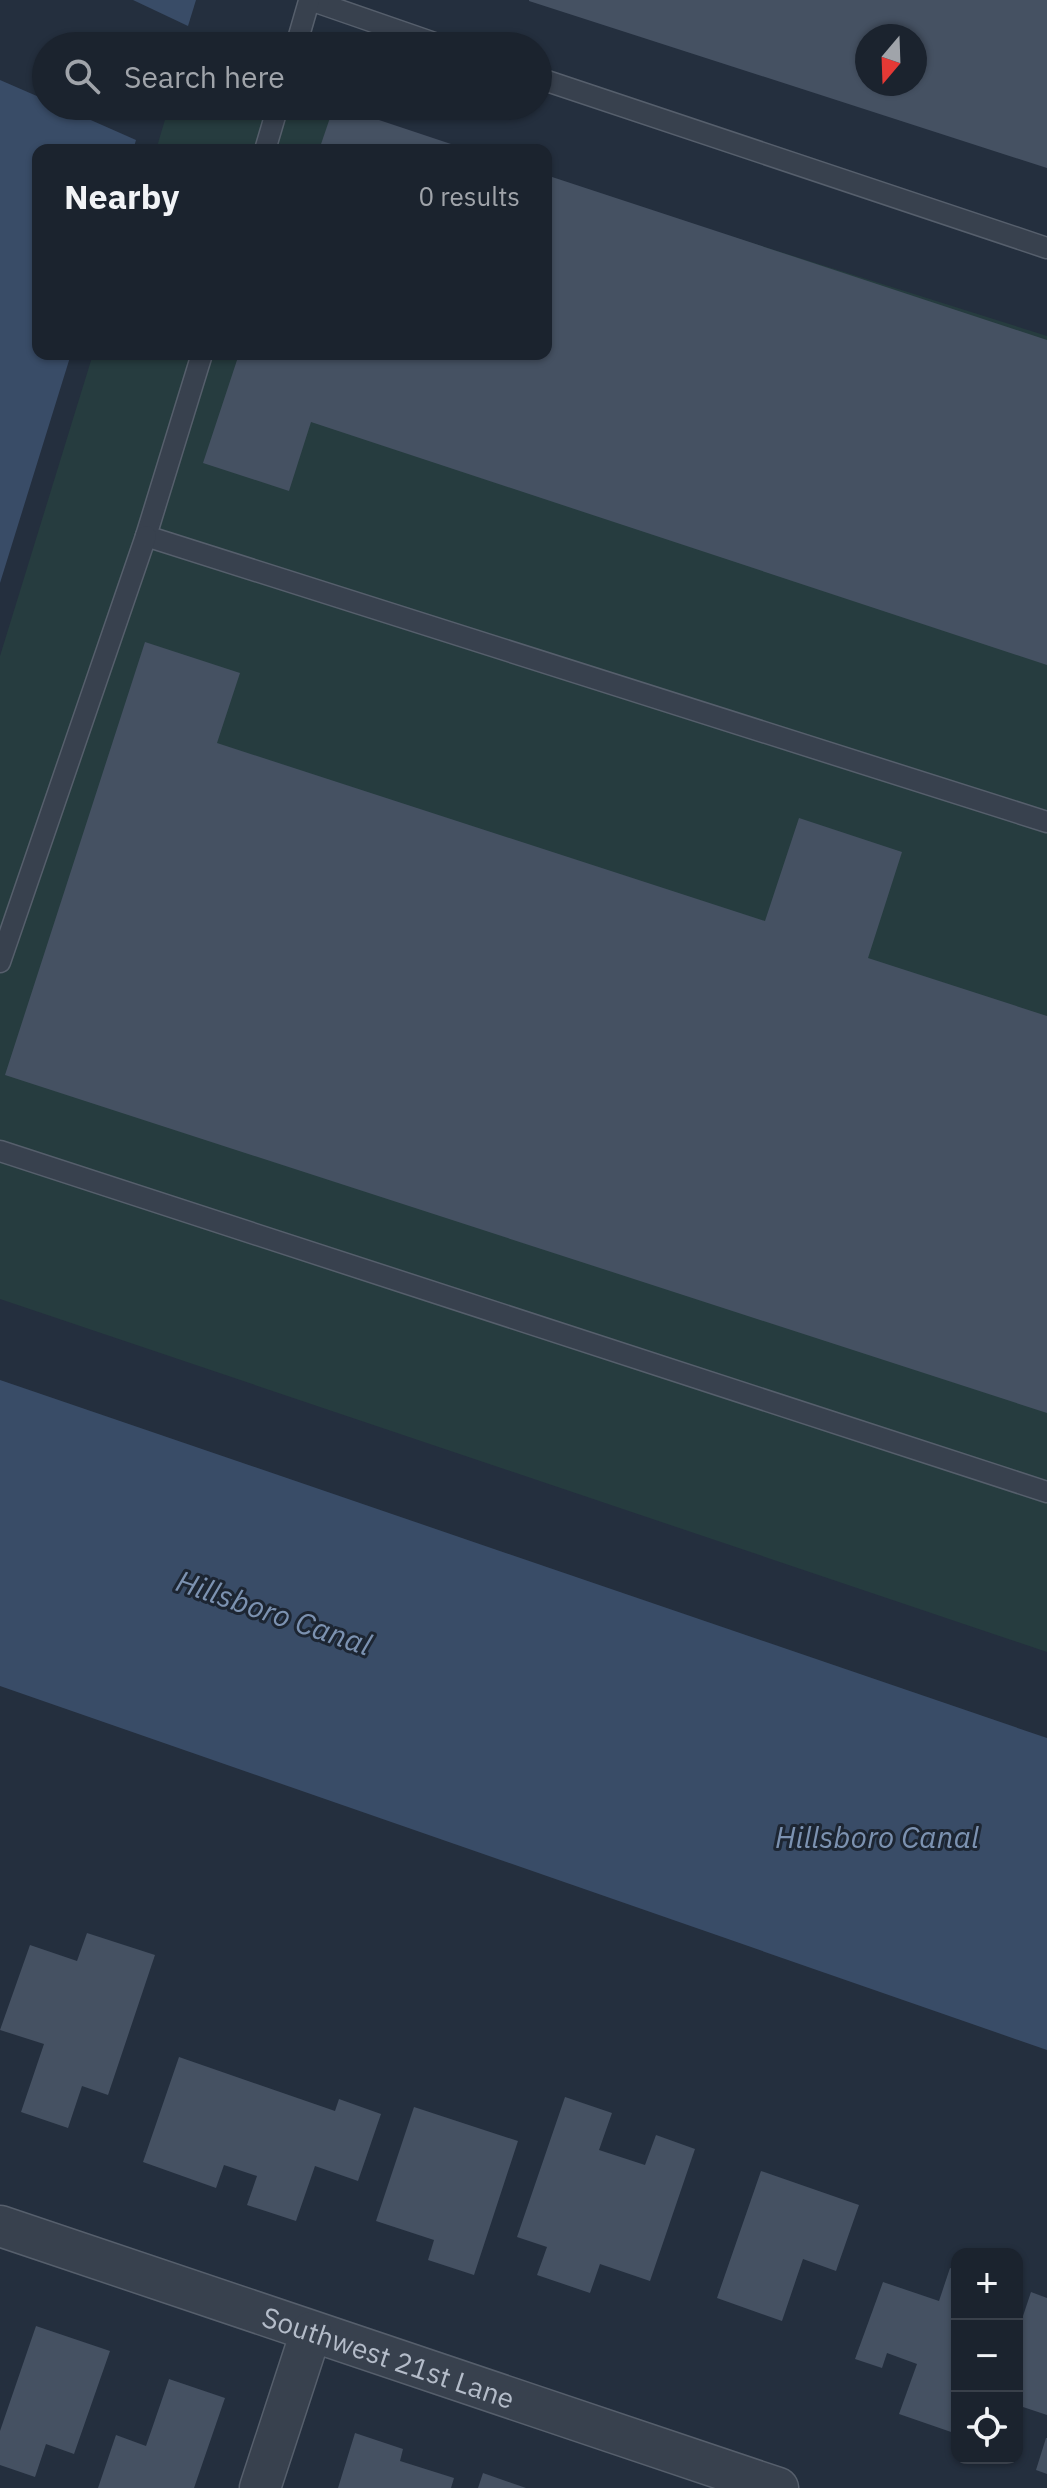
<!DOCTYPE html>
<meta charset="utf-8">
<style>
body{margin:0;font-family:"IBM Plex Sans",sans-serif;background:#282f3a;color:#f1f3f6}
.controls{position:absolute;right:24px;bottom:24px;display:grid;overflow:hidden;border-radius:16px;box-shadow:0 2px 6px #0004}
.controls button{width:72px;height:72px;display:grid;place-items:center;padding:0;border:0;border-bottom:2px solid #39404a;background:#1b232e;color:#f1f3f6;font:40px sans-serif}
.compass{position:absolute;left:855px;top:24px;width:72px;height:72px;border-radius:50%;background:#1b232e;box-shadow:0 2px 6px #0004;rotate:199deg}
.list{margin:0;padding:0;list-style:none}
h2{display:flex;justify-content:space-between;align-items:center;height:104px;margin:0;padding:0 32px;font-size:34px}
h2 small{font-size:26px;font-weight:400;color:#a0a4aa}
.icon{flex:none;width:44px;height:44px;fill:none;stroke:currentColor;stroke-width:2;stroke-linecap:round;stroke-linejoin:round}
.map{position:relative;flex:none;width:1047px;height:2488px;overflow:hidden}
.search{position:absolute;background:#1b232e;box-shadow:0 2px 6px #0004;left:32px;top:32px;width:520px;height:88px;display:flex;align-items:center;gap:20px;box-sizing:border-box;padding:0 28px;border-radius:44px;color:#a0a4aa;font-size:30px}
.panel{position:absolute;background:#1b232e;box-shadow:0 2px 6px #0004;left:32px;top:144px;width:520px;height:216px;border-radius:16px}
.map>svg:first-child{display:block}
</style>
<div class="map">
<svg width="1047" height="2488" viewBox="0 0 1047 2488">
<rect width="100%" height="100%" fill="#242f3e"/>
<g fill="#263c3f">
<path d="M 169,106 L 318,106 L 457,150 L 156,150 Z"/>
<path d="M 546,178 L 1047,336 L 1047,1652 L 0,1299 L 0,656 L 93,354 L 546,354 Z"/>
</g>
<g fill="#394c67">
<path d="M 133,0 L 196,0 L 188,26 Z"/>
<path d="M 0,80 L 46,100 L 46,106 L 59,106 L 136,140 L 133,150 L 38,150 L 38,354 L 71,354 L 0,583 Z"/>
<path d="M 0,1380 L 1047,1738 L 1047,2050 L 0,1686 Z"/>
</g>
<g fill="#455162" fill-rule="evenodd">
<path d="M 529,0 L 1047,0 L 1047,168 L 529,1 ZM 867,36 L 915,36 L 915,84 L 867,84 Z"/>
<path d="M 334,106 L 337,106 L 469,150 L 319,150 Z"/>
<path d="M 546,175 L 1047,340 L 1047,665 L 311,422 L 289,491 L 203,463 L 239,354 L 546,354 Z"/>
<path d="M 145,642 L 240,673 L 217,743 L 765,921 L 799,818 L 902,852 L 868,958 L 1047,1016 L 1047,1413 L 5,1075 Z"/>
<path d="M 87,1933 L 155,1955 L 108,2095 L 82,2086 L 68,2128 L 21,2112 L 44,2044 L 0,2030 L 30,1945 L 77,1961 Z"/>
<path d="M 179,2057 L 335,2111 L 339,2099 L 381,2114 L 358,2181 L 315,2166 L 296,2221 L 247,2205 L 257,2176 L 224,2165 L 216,2188 L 143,2162 Z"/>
<path d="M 565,2097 L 612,2113 L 599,2150 L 645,2165 L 656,2135 L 695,2149 L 650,2281 L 600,2264 L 590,2293 L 537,2275 L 547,2247 L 517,2237 Z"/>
<path d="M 414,2107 L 518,2141 L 474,2275 L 428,2260 L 434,2240 L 376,2221 Z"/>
<path d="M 761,2171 L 859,2205 L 836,2271 L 803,2259 L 782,2321 L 717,2298 Z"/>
<path d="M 950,2268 L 957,2270 L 957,2424 L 954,2433 L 899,2414 L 917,2364 L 887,2353 L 882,2368 L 855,2359 L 883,2282 L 939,2301 Z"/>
<path d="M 1031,2292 L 1047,2298 L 1047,2415 L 1017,2405 L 1017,2334 Z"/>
<path d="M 36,2326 L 110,2351 L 74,2454 L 46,2444 L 35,2477 L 0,2465 L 0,2431 Z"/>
<path d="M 169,2379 L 225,2398 L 194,2488 L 98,2488 L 116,2435 L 146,2446 Z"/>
<path d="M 355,2433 L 403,2449 L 400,2461 L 454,2478 L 451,2488 L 338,2488 Z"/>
<path d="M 1046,2438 L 1047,2438 L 1047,2474 L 1036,2470 Z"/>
<path d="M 483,2473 L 526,2488 L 478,2488 Z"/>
</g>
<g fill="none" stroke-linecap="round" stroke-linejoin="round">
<defs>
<g id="service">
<path d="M 310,0 L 443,46"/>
<path d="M 296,46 L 309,1"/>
<path d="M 538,78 L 1047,248"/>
<path d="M 265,150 L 278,106"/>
<path d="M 202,354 L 146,536 L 1047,822"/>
<path d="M 0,962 L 146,536"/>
<path d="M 0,1151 L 1047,1492"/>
</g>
<g id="minor">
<path id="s1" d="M 0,2226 L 778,2488"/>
<path d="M 260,2488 L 311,2332"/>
</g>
</defs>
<use href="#service" stroke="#565f6c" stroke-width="23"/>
<use href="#minor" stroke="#565f6c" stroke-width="43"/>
<use href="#service" stroke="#38414e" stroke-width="20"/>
<use href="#minor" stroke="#38414e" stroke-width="40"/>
</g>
<g text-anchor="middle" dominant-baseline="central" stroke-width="6" stroke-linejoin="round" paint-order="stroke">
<g font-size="28" fill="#b4bcc9" stroke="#1d2633">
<text stroke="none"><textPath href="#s1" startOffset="410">Southwest 21st Lane</textPath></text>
</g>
<g font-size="30" font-style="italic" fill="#7c92b1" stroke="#1d2633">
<text transform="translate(274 1612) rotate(19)">Hillsboro Canal</text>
<text x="877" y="1836">Hillsboro Canal</text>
</g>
</g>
</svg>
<div class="controls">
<button>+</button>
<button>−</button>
<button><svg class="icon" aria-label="locate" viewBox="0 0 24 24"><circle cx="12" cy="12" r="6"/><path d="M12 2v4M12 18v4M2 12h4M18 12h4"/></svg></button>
</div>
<svg class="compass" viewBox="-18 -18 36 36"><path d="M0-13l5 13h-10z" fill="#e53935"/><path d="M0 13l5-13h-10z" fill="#a0a4aa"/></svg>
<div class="search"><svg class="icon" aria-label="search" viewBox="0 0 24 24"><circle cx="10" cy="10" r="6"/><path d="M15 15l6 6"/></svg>Search here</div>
<section class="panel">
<h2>Nearby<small>0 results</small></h2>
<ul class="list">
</ul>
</section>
</div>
